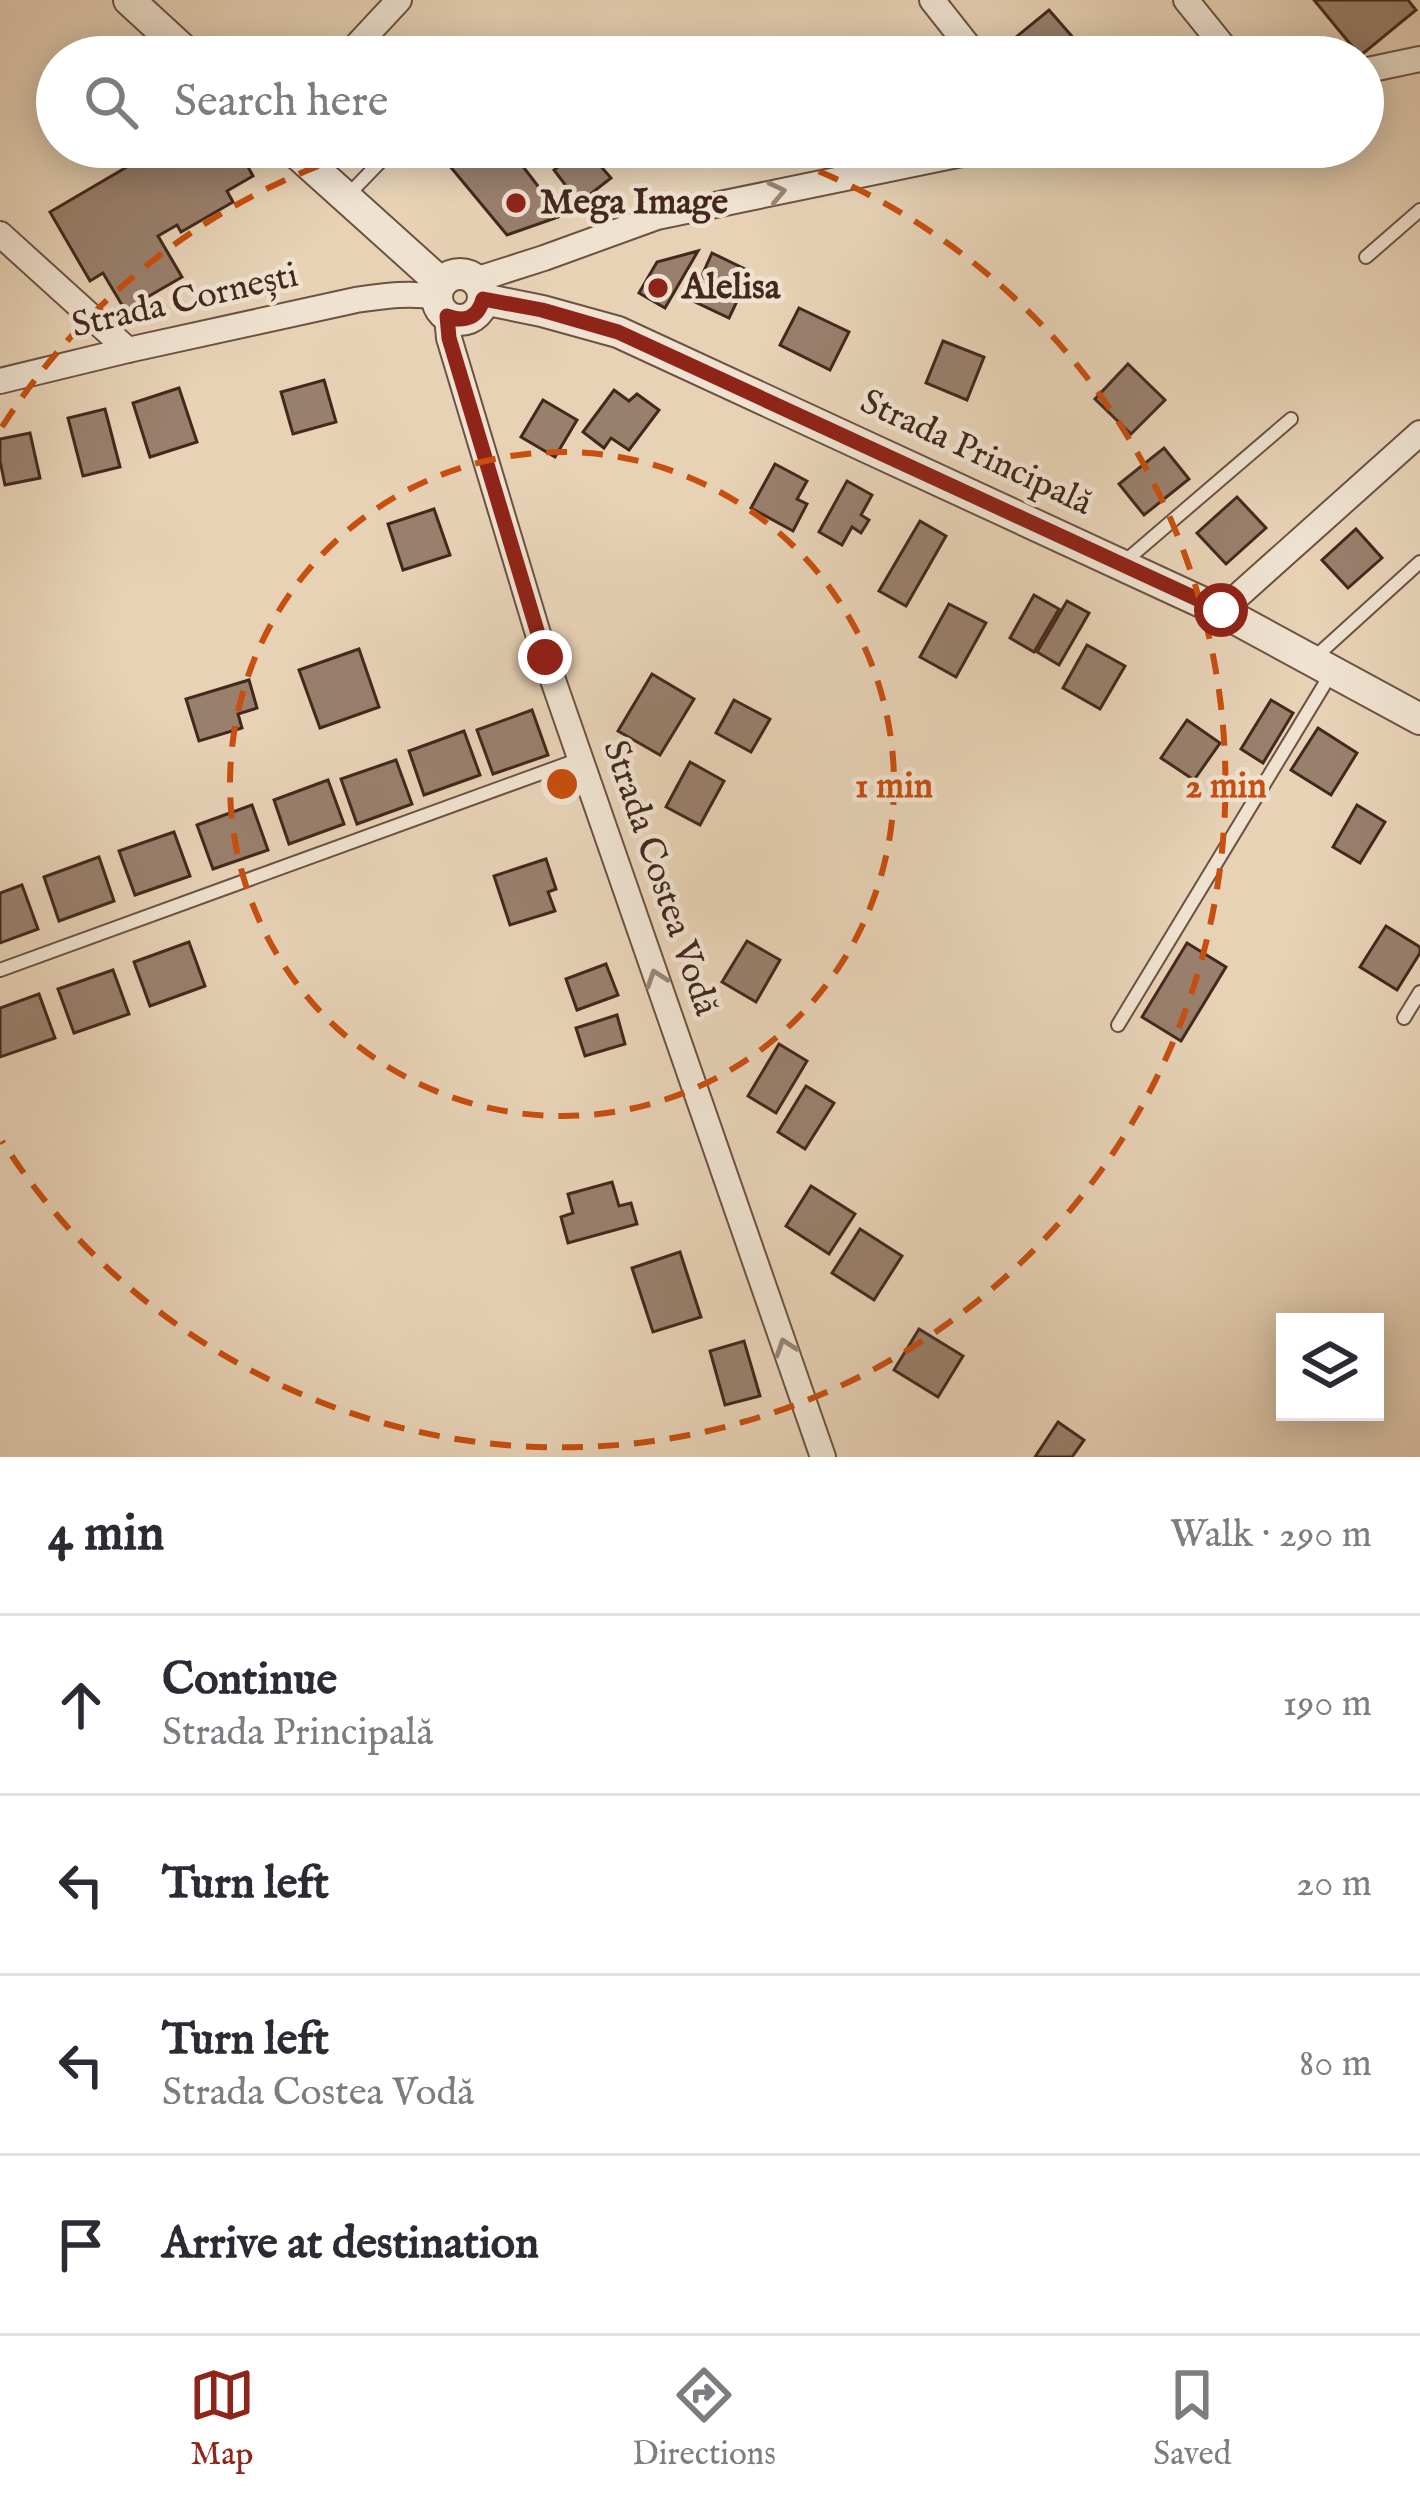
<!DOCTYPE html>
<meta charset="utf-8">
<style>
body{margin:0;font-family:"IM FELL English",serif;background:#f2f2f3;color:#2b2b33}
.controls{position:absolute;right:36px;bottom:36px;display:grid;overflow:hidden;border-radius:0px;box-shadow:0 6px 30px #0003}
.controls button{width:108px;height:108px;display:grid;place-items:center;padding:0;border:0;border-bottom:3px solid #e1e1e2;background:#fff;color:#2b2b33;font:60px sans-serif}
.stop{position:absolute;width:36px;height:36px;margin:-27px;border:9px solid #8f2418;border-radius:50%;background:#fff}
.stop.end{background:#8f2418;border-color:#fff;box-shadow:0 3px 12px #0008}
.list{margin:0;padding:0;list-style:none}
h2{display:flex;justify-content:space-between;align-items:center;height:156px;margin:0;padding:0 48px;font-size:51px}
h2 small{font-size:39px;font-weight:400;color:#7c7c81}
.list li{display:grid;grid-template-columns:78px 1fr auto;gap:36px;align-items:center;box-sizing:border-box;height:180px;padding:0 48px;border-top:3px solid #e1e1e2}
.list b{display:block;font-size:45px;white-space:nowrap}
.list p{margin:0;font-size:39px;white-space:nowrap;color:#7c7c81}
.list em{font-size:39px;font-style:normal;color:#7c7c81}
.icon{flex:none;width:66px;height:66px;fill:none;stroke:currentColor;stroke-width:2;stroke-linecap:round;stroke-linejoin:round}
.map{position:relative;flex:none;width:1420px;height:1457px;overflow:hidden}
.search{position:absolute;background:#fff;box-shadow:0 6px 30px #0003;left:36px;right:36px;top:36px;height:132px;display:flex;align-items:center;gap:30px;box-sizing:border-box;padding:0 42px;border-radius:66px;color:#7c7c81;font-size:45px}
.sheet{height:876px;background:#fff}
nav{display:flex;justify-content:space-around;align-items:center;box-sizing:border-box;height:168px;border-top:3px solid #e1e1e2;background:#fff;font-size:33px;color:#7c7c81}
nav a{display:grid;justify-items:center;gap:6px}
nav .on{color:#8f2418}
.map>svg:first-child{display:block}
</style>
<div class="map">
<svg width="1420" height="1457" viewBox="0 0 1420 1457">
<rect width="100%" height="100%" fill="#e7d2b6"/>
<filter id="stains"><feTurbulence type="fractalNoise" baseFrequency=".00167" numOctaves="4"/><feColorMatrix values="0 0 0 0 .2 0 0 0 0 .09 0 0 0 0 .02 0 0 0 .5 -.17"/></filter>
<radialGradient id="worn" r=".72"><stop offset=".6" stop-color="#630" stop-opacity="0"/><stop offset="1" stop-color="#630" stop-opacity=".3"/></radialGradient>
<g fill="#99806d" stroke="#44281d" stroke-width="3">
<path d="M 1314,0 L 1408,0 L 1416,10 L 1360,56 Z"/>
<path d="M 1049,10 L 1090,57 L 1032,57 L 1015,38 Z"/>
<path d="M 161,147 L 237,147 L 253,176 L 227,191 L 233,202 L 181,232 L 177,225 L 158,236 L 182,277 L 125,310 L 103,273 L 90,281 L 50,212 Z"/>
<path d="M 434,147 L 508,147 L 561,216 L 507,235 Z"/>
<path d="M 584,147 L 611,178 L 579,203 L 554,170 Z"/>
<path d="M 698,251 L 665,308 L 639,293 L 657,262 Z"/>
<path d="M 712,253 L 751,272 L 729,318 L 691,300 Z"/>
<path d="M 799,308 L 849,332 L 830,370 L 780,345 Z"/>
<path d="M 943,341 L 984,357 L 967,400 L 926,383 Z"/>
<path d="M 1128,364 L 1165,400 L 1131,434 L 1095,399 Z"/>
<path d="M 324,380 L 336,422 L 293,434 L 281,392 Z"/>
<path d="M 179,388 L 197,442 L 150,457 L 133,403 Z"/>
<path d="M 614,390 L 629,401 L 637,394 L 659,410 L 629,450 L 611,438 L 604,448 L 583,432 Z"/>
<path d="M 543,400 L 577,420 L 555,457 L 521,437 Z"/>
<path d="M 105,409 L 120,467 L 83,476 L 68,418 Z"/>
<path d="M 30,433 L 40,478 L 5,485 L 0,461 L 0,439 Z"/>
<path d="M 1164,448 L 1189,479 L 1144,515 L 1119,484 Z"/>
<path d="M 775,464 L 807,481 L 797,499 L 807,504 L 793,531 L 751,508 Z"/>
<path d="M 847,481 L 872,495 L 861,515 L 869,520 L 861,533 L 852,527 L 842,545 L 819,532 Z"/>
<path d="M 1237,497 L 1266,528 L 1226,564 L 1197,533 Z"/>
<path d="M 434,509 L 450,555 L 403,570 L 388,524 Z"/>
<path d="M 920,521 L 946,536 L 906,606 L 879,591 Z"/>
<path d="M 1356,529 L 1382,558 L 1348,588 L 1322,560 Z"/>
<path d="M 1034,595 L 1059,609 L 1034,652 L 1010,638 Z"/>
<path d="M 1067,601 L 1089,613 L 1059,665 L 1037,652 Z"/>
<path d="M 949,604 L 986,623 L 956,677 L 920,657 Z"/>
<path d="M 1087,645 L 1125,666 L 1100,709 L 1063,688 Z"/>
<path d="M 359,649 L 379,707 L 320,728 L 299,670 Z"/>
<path d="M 652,674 L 694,699 L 660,755 L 618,731 Z"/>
<path d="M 249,680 L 257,708 L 238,714 L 242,728 L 199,741 L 186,699 Z"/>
<path d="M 734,700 L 770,719 L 751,752 L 716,733 Z"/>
<path d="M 1271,700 L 1293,713 L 1263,763 L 1241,749 Z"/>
<path d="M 532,710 L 548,755 L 493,774 L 477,730 Z"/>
<path d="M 1187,720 L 1220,743 L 1194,780 L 1161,758 Z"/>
<path d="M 1318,728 L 1357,753 L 1331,795 L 1291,770 Z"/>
<path d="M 464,731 L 480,775 L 424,795 L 409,751 Z"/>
<path d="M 396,760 L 412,804 L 357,824 L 341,779 Z"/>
<path d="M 690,762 L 724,781 L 700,825 L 666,807 Z"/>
<path d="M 328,780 L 344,824 L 289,844 L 274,800 Z"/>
<path d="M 252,805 L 268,850 L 213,869 L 197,825 Z"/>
<path d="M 1357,805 L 1385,822 L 1360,863 L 1333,847 Z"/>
<path d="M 174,832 L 190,876 L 135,895 L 119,851 Z"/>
<path d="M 99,857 L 114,901 L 59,921 L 44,877 Z"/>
<path d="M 546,859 L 556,889 L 548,892 L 555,911 L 510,925 L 494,876 Z"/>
<path d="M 22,885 L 38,929 L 0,943 L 0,893 Z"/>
<path d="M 1386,926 L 1420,947 L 1420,953 L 1397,990 L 1360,967 Z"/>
<path d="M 747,941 L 780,960 L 756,1002 L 722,982 Z"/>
<path d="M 189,942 L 205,986 L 150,1006 L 134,962 Z"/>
<path d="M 1187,943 L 1226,967 L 1181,1041 L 1142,1017 Z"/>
<path d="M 606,964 L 618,995 L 577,1010 L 566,979 Z"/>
<path d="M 113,970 L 129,1014 L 74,1033 L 58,989 Z"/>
<path d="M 39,994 L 55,1038 L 0,1057 L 0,1008 Z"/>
<path d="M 617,1015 L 625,1044 L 585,1056 L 576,1028 Z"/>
<path d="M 779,1044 L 807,1061 L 776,1113 L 748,1096 Z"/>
<path d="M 806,1086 L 834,1103 L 805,1149 L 778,1132 Z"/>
<path d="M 612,1182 L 619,1206 L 631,1203 L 637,1224 L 568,1243 L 561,1217 L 573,1213 L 568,1194 Z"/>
<path d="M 811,1186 L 855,1214 L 829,1254 L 786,1226 Z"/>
<path d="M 860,1229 L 902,1256 L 874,1300 L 832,1273 Z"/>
<path d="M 680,1252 L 701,1317 L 653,1332 L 632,1268 Z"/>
<path d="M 919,1329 L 963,1356 L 938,1397 L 894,1370 Z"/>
<path d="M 744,1341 L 760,1396 L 725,1405 L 710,1351 Z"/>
<path d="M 1058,1422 L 1084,1440 L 1072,1457 L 1035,1457 Z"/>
</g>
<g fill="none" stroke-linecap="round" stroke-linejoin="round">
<defs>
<g id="service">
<path d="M 347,196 L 380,162 L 368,147"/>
<path d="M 1366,257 L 1420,210"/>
<path d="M 1123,563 L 1291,419"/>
<path d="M 1313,659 L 1420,562"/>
<path d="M 0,970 L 580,759"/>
<path d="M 1404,1018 L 1420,992"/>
<path d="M 1118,1025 L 1332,672"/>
</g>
<g id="minor">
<path d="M 932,0 L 977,57"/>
<path d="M 1186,0 L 1232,57"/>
<path d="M 346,57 L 399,0"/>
<path d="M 1363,71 L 1420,59"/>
<path d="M 0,234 L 128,350"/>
<path d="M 475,280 L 544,258 L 657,217 L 996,147"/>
<path d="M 447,317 L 449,338 L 545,657 L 823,1457"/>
<path d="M 0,381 L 128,350 L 356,300 C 384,296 409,292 437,297"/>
<path d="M 1221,611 L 1420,433"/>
</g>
<g id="tertiary">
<path d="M 129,0 L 191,57"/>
<path d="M 290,147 L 441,283"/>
<circle cx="460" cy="297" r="23"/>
<path d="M 483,299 L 542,311 L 618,332 L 1221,611 L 1420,719"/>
</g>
</defs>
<use href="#service" stroke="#6d5243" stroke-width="16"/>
<use href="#minor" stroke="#6d5243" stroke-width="28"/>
<use href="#tertiary" stroke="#6d5243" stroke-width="34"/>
<use href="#service" stroke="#efe2d0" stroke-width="12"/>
<use href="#minor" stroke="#efe2d0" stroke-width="24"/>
<use href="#tertiary" stroke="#efe2d0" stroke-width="30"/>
</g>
<defs><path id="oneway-chevron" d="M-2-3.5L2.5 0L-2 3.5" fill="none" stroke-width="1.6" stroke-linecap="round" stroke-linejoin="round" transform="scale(3)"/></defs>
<g stroke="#9a8576">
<use href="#oneway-chevron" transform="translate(777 192) rotate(-12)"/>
<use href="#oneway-chevron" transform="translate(656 978) rotate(-109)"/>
<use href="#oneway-chevron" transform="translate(785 1347) rotate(-109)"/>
</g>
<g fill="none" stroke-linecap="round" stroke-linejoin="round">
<path stroke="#8f2418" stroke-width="15" d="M 545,657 L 449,338 L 447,316 C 464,323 478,318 483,299 L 542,310 L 618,332 L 1221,610"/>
</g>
<g fill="none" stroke="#c74f0f" stroke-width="6" stroke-dasharray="21 15">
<circle cx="562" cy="784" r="332"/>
<path d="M2 427A664 664 0 0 1 373 147M751 147A664 664 0 1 1 2 1141"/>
</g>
<g fill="#8f2418" stroke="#efe2d0" stroke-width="4.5">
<circle cx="516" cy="203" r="12"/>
<circle cx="658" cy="288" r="12"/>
</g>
<g text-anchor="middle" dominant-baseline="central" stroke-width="9" stroke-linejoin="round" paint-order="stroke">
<g font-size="36" font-weight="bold" fill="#44281d" stroke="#efe2d0" text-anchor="start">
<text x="540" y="203">Mega Image</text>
<text x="682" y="288">Alelisa</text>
</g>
<g font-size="36" fill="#44281d" stroke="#efe2d0">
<text transform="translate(185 301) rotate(-13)">Strada Cornești</text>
<text transform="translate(976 453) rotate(25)">Strada Principală</text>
<text transform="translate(660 878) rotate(71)">Strada Costea Vodă</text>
</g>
</g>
<circle cx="562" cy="784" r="18" fill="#c74f0f" stroke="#efe2d0" stroke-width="6"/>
<g font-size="36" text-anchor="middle" font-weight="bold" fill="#c74f0f" stroke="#efe2d0" stroke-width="9" stroke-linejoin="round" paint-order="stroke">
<text x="894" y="797">1 min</text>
<text x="1226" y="797">2 min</text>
</g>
<rect width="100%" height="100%" filter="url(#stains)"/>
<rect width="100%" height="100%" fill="url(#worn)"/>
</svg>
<div class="controls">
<button><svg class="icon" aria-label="layers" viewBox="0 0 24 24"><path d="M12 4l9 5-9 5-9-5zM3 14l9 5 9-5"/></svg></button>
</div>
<div class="stop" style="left:1221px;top:610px"></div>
<div class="stop end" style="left:545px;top:657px"></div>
<div class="search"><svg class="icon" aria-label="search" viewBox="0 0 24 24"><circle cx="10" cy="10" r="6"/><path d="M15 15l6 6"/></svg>Search here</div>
</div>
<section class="sheet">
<h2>4 min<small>Walk · 290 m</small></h2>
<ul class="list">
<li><svg class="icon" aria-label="ahead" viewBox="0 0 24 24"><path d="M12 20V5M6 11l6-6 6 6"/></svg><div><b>Continue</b><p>Strada Principală</p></div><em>190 m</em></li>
<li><svg class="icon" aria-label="left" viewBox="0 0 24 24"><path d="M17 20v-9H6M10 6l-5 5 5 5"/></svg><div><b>Turn left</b></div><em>20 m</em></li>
<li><svg class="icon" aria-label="left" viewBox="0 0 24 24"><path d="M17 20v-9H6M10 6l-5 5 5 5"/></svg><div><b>Turn left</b><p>Strada Costea Vodă</p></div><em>80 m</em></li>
<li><svg class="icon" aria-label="arrive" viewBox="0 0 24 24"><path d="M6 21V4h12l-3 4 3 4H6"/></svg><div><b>Arrive at destination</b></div></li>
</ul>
</section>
<nav>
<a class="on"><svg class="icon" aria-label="map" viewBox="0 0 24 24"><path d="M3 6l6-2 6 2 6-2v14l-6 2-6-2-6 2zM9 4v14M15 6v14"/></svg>Map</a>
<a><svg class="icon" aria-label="directions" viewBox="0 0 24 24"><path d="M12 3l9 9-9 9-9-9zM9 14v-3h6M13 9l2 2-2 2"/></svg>Directions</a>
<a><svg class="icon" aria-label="saved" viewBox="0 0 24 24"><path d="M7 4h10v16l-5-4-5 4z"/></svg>Saved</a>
</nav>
